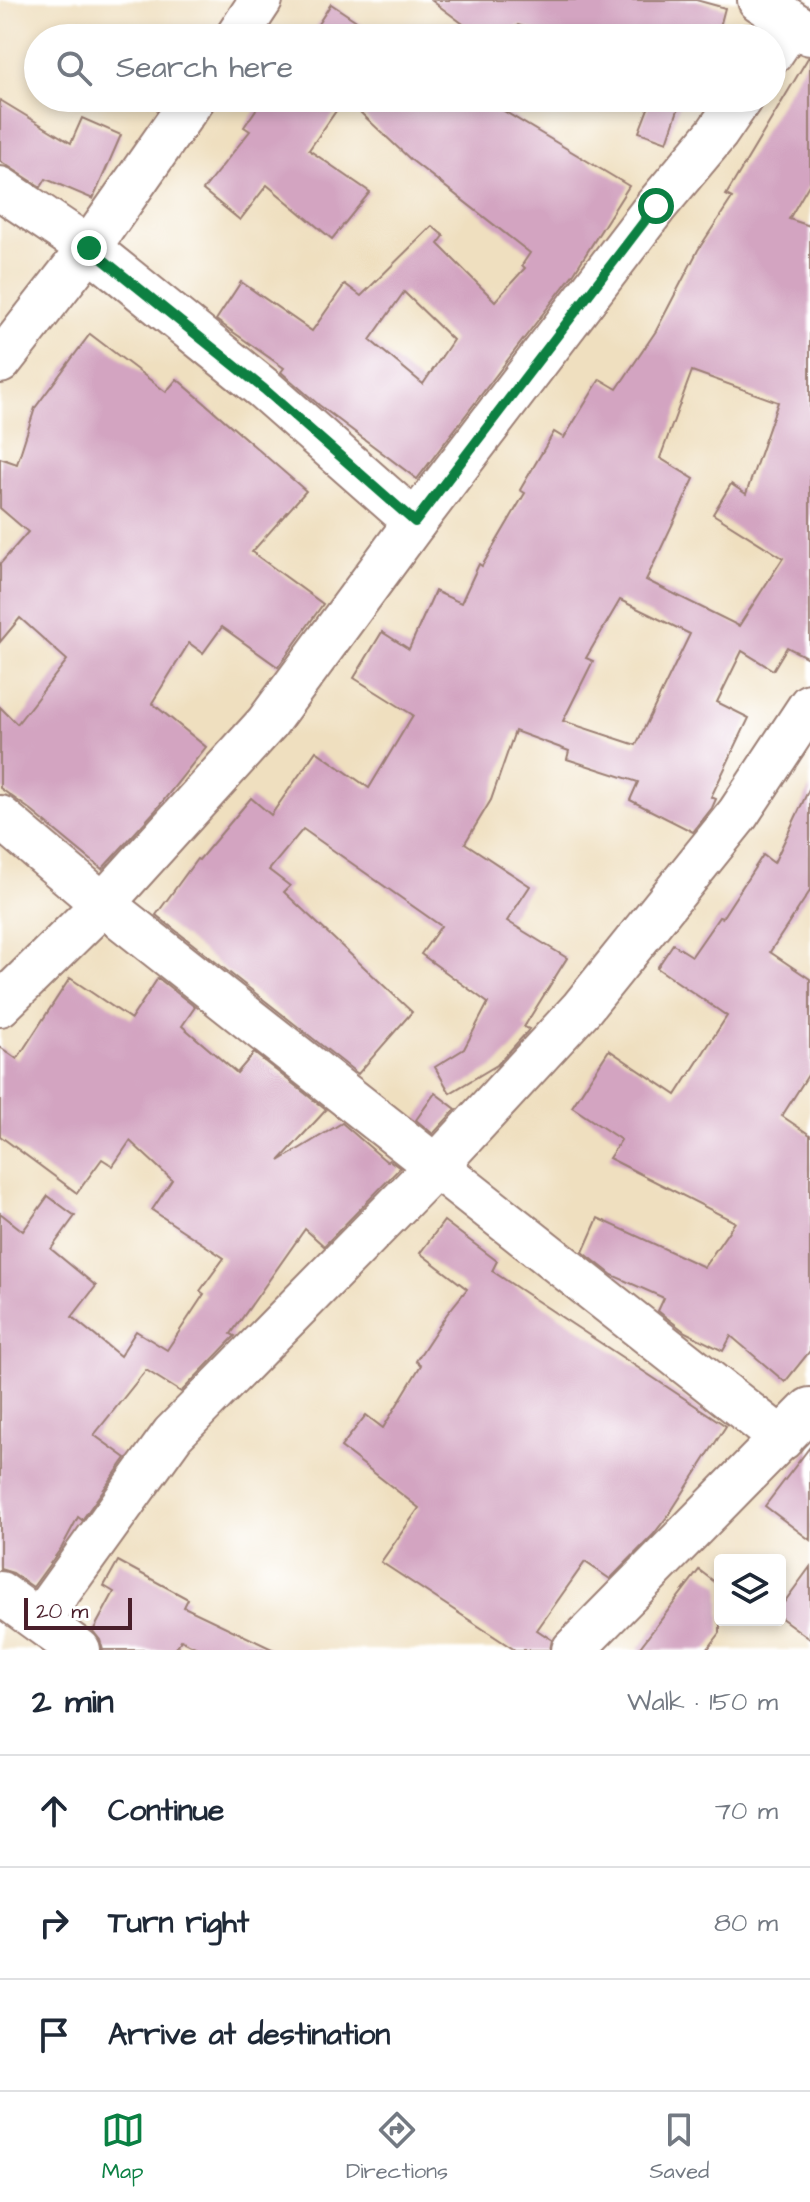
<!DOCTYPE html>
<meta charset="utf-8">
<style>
body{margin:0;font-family:"Architects Daughter",sans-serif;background:#f2f2f3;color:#1f2937}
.controls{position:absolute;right:24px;bottom:24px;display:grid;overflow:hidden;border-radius:8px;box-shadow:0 4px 12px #0003}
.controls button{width:72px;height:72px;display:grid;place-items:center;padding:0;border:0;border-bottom:2px solid #e0e1e3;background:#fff;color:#1f2937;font:40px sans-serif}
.scale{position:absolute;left:24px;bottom:20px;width:108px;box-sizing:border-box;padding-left:8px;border:4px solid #4a1f2b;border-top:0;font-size:22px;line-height:28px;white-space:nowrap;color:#4a1f2b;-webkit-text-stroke:6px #fff;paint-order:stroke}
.stop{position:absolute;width:24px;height:24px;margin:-18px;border:6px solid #0b8043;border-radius:50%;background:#fff}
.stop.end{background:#0b8043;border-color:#fff;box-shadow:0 2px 8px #0008}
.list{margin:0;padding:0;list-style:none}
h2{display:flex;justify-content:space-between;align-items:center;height:104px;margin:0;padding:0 32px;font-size:34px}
h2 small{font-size:26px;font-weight:400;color:#747a83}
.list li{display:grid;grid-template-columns:52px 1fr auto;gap:24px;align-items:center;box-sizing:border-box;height:112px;padding:0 32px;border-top:2px solid #e0e1e3}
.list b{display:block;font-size:30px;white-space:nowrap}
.list em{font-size:26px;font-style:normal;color:#747a83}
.icon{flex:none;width:44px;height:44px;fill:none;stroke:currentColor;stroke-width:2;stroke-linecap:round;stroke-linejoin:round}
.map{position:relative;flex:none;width:810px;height:1650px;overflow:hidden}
.search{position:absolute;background:#fff;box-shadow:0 4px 12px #0003;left:24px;right:24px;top:24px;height:88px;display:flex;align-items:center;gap:20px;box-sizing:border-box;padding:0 28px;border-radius:44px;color:#747a83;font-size:30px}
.sheet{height:440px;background:#fff}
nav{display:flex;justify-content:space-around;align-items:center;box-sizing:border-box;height:112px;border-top:2px solid #e0e1e3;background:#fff;font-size:22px;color:#747a83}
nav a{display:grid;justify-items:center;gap:4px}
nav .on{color:#0b8043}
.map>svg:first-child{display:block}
</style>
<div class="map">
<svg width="810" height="1650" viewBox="0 0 810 1650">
<rect width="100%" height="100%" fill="#fff"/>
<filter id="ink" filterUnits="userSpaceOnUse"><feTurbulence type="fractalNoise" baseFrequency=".0125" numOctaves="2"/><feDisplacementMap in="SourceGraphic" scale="16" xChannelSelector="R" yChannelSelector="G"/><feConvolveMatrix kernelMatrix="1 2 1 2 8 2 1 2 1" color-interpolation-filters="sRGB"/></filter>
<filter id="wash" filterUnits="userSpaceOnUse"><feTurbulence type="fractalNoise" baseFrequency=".006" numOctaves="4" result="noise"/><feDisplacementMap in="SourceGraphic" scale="32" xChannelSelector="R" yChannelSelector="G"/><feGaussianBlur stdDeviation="1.8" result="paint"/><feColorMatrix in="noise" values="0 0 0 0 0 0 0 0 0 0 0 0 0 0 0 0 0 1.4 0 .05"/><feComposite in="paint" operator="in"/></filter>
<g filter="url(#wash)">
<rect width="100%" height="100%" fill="#efdfbf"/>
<g id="blocks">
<g fill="#d3a4c1" fill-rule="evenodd">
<path d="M 431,0 L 696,0 L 725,8 L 717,38 L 557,38 L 518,25 L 509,38 L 482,38 Z"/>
<path d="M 331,4 L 382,38 L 309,38 Z"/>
<path d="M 808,58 L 810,58 L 810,183 L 789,219 L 810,226 L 810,659 L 787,647 L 773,670 L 742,651 L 717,702 L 749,718 L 711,797 L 716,799 L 712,808 L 693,832 L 630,800 L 638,782 L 567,759 L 569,751 L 515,731 L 491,800 L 465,843 L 530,886 L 507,921 L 567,958 L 524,1027 L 529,1029 L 527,1032 L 497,1065 L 450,1093 L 435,1067 L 464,1049 L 488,1003 L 421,954 L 441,926 L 303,829 L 269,870 L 290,886 L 284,892 L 412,1012 L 358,1074 L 156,915 L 197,859 L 199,860 L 251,798 L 271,815 L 316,751 L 369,788 L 413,715 L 354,678 L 382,632 L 409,649 L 435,591 L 461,603 L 479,564 L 482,566 L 525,493 L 520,490 L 554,432 L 564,438 L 600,379 L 617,389 L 656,331 L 698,250 L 732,198 L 726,195 ZM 692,371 L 778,402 L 746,494 L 731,484 L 713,514 L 783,558 L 739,626 L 646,580 L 694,479 L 660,458 ZM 620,600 L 690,634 L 636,745 L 563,721 L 593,661 L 586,658 Z"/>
<path d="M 264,98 L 482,98 L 629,186 L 574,273 L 417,479 L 319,405 L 281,372 L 284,368 L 216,320 L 241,282 L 312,331 L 345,284 L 361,296 L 432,226 L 444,236 L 438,244 L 495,301 L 525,268 L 522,265 L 530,253 L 410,159 L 345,98 L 309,150 L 370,192 L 332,239 L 267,185 L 240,220 L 203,190 L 250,131 L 244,127 ZM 404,292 L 453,340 L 423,384 L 370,340 Z"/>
<path d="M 652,98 L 682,98 L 667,142 L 639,132 Z"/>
<path d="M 0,100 L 71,143 L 82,118 L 121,135 L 93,199 L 46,179 L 41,187 L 0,161 Z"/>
<path d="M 90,334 L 166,392 L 177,379 L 306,491 L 252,552 L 323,604 L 278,667 L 222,627 L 203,653 L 189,643 L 152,703 L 206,747 L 155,811 L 102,869 L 28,808 L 0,788 L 0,707 L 17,724 L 67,660 L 20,618 L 0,642 L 0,564 L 28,532 L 0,508 L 0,458 L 17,464 L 35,408 Z"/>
<path d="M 810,787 L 810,891 L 770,952 L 810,979 L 810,1072 L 782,1116 L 810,1135 L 810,1351 L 785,1382 L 731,1336 L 723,1351 L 685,1332 L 658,1311 L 664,1298 L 612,1275 L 583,1252 L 598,1218 L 704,1267 L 735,1222 L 609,1158 L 621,1140 L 572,1107 L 609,1050 L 676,1095 L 727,1016 L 657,968 L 673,944 L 692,956 L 719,917 L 722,918 L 763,855 L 774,863 Z"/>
<path d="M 70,978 L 131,1019 L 158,978 L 195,1007 L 182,1026 L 237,1073 L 254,1053 L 326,1110 L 279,1161 L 342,1123 L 387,1162 L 389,1160 L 400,1168 L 324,1246 L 305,1229 L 231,1334 L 235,1336 L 181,1392 L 146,1370 L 94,1435 L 126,1458 L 82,1520 L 78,1517 L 62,1547 L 33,1587 L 13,1573 L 0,1569 L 0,1213 L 23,1231 L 48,1196 L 75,1216 L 51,1249 L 96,1286 L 72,1317 L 120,1356 L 136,1331 L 167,1350 L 204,1294 L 200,1291 L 224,1258 L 152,1210 L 172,1180 L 130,1141 L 113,1166 L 102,1159 L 77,1193 L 0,1136 L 0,1047 L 17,1059 Z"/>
<path d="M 435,1093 L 456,1109 L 433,1134 L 416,1120 Z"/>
<path d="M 444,1221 L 497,1261 L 492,1271 L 726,1426 L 670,1513 L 653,1535 L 610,1579 L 585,1562 L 537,1630 L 552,1640 L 550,1650 L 515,1650 L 381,1562 L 419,1508 L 341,1447 L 366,1415 L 383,1428 L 421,1365 L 416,1361 L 447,1314 L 467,1289 L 420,1253 Z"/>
<path d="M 810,1447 L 810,1540 L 765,1506 Z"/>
<path d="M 118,1561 L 188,1599 L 184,1607 L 274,1650 L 201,1650 L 181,1640 L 175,1650 L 103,1650 L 100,1640 L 93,1631 L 114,1592 L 104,1586 Z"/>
<path d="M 810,1567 L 810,1639 L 780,1617 L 780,1608 Z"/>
<path d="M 699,1570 L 720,1586 L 720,1633 L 707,1650 L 638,1650 Z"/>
</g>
</g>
</g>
<g filter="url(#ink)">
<use href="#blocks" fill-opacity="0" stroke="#9c7f75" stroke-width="2"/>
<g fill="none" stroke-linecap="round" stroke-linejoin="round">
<defs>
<g id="street">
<path d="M 759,0 L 810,34"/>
<path d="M 236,38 L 261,0"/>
<path d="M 772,53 L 792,23"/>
<path d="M 0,188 L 89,248 L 264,389 L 415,522"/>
<path d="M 0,362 L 89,248 L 194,98"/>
<path d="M 0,817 L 103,904 L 782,1439"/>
<path d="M 0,1005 L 103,904 L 267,723 L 415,522 L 656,206 L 717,133 L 741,98"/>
<path d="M 0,1593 L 79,1650"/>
<path d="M 39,1620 L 173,1434 L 435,1167 L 582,1008 L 738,814 L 810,705"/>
<path d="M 573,1650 L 810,1409"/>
</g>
</defs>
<use href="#street" stroke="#9c7f75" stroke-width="46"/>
<use href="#street" stroke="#fff" stroke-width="42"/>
</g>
</g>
<g fill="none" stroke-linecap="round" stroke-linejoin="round" filter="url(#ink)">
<path stroke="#0b8043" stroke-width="10" d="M 89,248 L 264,389 L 415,522 L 656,206"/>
</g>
</svg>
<div class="controls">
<button><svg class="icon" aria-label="layers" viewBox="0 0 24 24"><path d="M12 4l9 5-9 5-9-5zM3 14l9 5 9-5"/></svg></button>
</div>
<div class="scale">20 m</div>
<div class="stop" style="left:656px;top:206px"></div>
<div class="stop end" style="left:89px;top:248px"></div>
<div class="search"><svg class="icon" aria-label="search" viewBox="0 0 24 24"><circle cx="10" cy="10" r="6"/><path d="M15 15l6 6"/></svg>Search here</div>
</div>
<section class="sheet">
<h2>2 min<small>Walk · 150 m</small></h2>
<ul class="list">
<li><svg class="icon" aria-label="ahead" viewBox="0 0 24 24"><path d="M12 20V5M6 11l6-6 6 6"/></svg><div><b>Continue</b></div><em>70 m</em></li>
<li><svg class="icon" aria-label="right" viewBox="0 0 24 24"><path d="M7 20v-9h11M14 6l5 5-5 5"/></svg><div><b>Turn right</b></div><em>80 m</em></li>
<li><svg class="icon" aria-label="arrive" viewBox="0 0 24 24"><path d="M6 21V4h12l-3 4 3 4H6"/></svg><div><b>Arrive at destination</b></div></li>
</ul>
</section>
<nav>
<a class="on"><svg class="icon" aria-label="map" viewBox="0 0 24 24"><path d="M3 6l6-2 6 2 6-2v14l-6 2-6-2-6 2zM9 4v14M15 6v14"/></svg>Map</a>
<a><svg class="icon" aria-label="directions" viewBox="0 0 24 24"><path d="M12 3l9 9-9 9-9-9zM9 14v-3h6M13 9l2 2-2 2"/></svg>Directions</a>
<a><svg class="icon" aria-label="saved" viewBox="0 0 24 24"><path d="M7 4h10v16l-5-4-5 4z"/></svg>Saved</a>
</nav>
